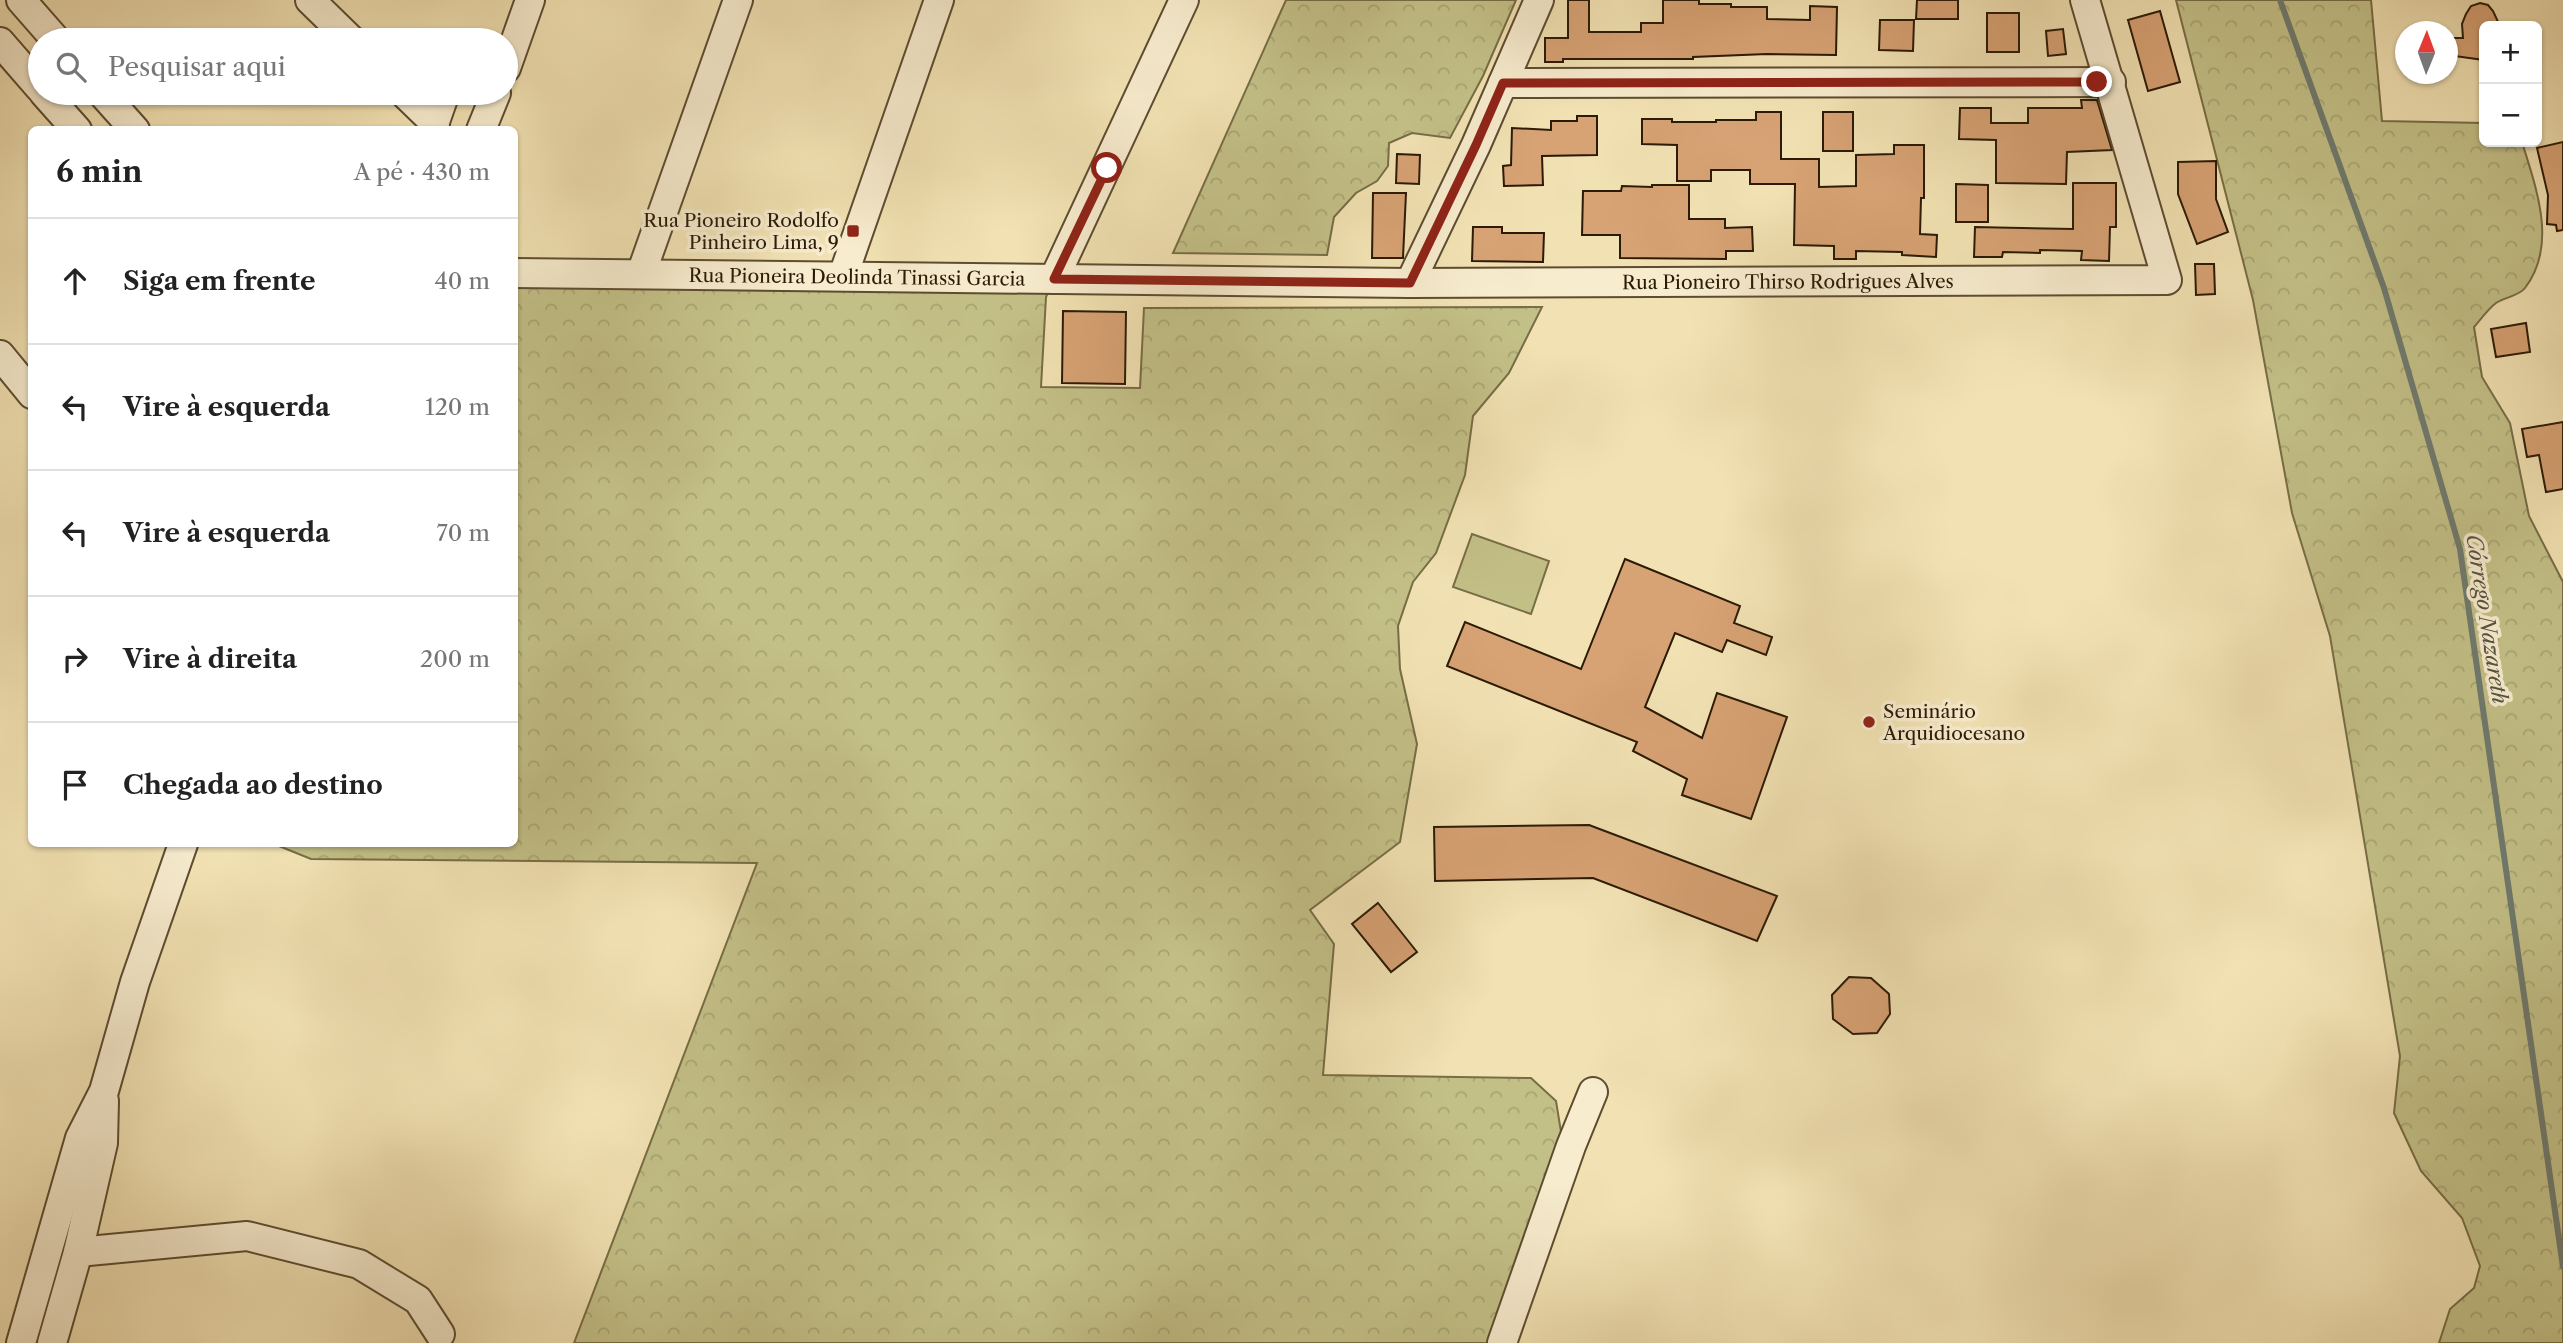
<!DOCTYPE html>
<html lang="pt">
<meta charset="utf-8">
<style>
body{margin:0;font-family:"Libre Caslon Text",serif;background:#f6f6f6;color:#222}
.controls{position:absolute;right:21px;top:21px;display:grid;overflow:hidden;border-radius:10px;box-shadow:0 2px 5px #0004}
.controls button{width:63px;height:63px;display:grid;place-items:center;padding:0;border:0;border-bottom:2px solid #e0e0e0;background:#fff;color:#222;font:35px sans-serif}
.compass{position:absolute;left:2395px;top:21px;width:63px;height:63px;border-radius:50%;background:#fff;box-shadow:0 2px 5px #0004;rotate:1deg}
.stop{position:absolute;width:21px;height:21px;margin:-16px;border:5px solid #8f2418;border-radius:50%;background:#fff}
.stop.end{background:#8f2418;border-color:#fff;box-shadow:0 2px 7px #0008}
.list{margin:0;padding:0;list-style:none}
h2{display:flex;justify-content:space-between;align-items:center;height:91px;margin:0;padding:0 28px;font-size:30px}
h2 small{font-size:23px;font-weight:400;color:#767676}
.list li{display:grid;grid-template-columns:46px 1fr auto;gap:21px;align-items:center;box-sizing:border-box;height:126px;padding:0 28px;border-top:2px solid #e0e0e0}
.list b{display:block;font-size:26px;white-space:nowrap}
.list em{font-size:23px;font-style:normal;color:#767676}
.icon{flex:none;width:38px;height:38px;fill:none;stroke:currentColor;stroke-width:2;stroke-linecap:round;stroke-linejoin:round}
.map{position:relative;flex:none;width:2563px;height:1343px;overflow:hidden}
.search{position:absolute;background:#fff;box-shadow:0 2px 5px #0004;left:28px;top:28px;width:490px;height:77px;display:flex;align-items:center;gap:18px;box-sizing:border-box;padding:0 24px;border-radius:38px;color:#767676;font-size:26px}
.panel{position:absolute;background:#fff;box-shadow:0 2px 5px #0004;left:28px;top:126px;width:490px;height:721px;border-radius:10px}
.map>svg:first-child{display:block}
</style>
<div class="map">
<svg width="2563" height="1343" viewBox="0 0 2563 1343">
<defs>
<pattern id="forest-crowns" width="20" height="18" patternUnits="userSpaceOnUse" patternTransform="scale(1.75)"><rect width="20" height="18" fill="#c3c087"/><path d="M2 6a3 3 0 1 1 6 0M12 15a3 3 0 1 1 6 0" fill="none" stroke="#a8a473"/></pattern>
</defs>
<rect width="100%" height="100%" fill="#f2e2b3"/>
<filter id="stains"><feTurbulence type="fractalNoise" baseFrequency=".00286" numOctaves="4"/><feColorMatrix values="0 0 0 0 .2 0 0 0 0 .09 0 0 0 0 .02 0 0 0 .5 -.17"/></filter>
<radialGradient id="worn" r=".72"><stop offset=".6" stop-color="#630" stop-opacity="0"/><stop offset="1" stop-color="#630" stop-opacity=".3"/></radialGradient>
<g fill="url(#forest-crowns)" stroke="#776d46" stroke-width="2">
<path d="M 1286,0 L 1516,0 L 1483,76 L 1450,138 L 1412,133 L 1389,143 L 1388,166 L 1377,181 L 1356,193 L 1334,217 L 1327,255 L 1173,253 Z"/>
<path d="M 2176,0 L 2371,0 L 2382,121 L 2484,123 L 2484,142 L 2522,142 C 2536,188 2558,245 2525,288 C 2519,296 2505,297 2496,303 C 2488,309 2481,319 2474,327 L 2482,377 L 2510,423 L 2529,516 L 2563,582 L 2563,1343 L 2439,1343 L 2450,1309 L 2474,1288 L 2480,1266 L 2462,1218 L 2421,1171 L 2394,1113 L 2400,1056 L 2330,636 L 2292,513 L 2253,300 Z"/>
<path d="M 515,271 L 1054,279 L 1046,297 L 1041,387 L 1140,388 L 1144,308 L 1542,307 L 1509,373 L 1473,416 L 1465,475 L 1436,553 L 1413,582 L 1398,626 L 1400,669 L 1417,744 L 1400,842 L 1310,910 L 1334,944 L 1323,1075 L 1531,1078 L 1556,1101 L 1563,1144 L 1494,1343 L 574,1343 L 757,863 L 311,859 L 274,844 L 514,844 Z"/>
</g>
<path fill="#c3c087" stroke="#776d46" stroke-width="2" d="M 1472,534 L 1549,561 L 1531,614 L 1453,587 Z"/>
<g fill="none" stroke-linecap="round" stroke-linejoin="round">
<path stroke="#6f7b6f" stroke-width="6" d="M 2280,0 L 2384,288 L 2460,549 L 2563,1267"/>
</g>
<g fill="#d7a274" stroke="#2b1a06" stroke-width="2">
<path d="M 1568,0 L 1589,0 L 1589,32 L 1641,32 L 1641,23 L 1663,23 L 1663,0 L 1699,0 L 1699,4 L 1731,4 L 1731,7 L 1767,7 L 1767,19 L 1810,20 L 1810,6 L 1837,7 L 1836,55 L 1767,54 L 1693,57 L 1693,59 L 1563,59 L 1563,62 L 1545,62 L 1545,38 L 1568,38 Z"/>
<path d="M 1917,0 L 1958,0 L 1958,19 L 1916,19 Z"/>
<path d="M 2480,3 L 2488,5 L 2493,11 L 2500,26 L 2484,26 L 2484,60 L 2447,55 L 2447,38 L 2463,38 L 2462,24 L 2466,14 L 2471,6 Z"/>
<path d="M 2160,11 L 2180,82 L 2148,91 L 2128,20 Z"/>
<rect x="1987" y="13" width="32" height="39"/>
<path d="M 1880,20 L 1914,20 L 1913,51 L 1879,50 Z"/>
<path d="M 2063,29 L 2066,54 L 2048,56 L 2046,31 Z"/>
<path d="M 2081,100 L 2097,100 L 2112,150 L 2067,152 L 2066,184 L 1996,183 L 1996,140 L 1959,139 L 1960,108 L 1991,108 L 1991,123 L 2028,123 L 2028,108 L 2082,108 Z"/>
<path d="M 1756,112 L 1781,112 L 1781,159 L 1819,159 L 1819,187 L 1856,186 L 1856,155 L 1894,154 L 1894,145 L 1924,145 L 1924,198 L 1921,198 L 1920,234 L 1937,235 L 1936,257 L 1902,255 L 1902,252 L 1856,251 L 1856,259 L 1834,259 L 1834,246 L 1794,245 L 1795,184 L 1750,184 L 1750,170 L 1711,170 L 1711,181 L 1677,181 L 1677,145 L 1642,144 L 1642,119 L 1672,119 L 1672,122 L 1716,122 L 1716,120 L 1756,120 Z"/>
<rect x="1823" y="112" width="30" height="39"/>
<path d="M 1577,116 L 1597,116 L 1597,155 L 1542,156 L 1543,185 L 1504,186 L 1503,166 L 1511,165 L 1512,128 L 1551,130 L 1551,121 L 1577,121 Z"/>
<path d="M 2563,142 L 2563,230 L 2557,231 L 2556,225 L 2547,224 L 2548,195 L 2537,148 Z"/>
<path d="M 1397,154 L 1420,155 L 1419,184 L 1396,183 Z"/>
<path d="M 2216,161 L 2216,199 L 2228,232 L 2197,244 L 2178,194 L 2178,162 Z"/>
<path d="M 2073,183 L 2116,183 L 2116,227 L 2110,227 L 2109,261 L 2081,260 L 2082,251 L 2040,250 L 2040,253 L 2003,252 L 2002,257 L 1974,257 L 1975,227 L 2073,229 Z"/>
<path d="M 1956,184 L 1988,185 L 1988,222 L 1956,222 Z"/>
<path d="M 1652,185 L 1689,185 L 1689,219 L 1725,219 L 1725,228 L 1752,227 L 1753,251 L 1726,251 L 1726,259 L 1620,258 L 1620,235 L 1582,235 L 1583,191 L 1621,191 L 1622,186 L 1652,187 Z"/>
<path d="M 1373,193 L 1406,193 L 1403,258 L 1372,258 Z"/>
<path d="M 1473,227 L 1502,227 L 1502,233 L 1544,233 L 1543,262 L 1472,261 Z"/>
<path d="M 2195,264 L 2214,264 L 2215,294 L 2196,295 Z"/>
<path d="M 1063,311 L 1126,312 L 1125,384 L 1062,383 Z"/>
<path d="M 2526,323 L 2530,352 L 2496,357 L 2491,329 Z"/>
<path d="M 2563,422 L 2563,489 L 2546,492 L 2539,455 L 2527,457 L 2522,429 Z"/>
<path d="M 1625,559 L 1740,606 L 1734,623 L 1772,637 L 1766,655 L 1727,640 L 1722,652 L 1675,633 L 1645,707 L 1702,738 L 1717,693 L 1787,717 L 1751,819 L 1682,795 L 1687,779 L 1633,751 L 1637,742 L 1447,666 L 1465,622 L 1581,669 Z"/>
<path d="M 1589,825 L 1777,896 L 1757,941 L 1593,878 L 1435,881 L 1434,827 Z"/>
<path d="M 1378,903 L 1417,952 L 1391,972 L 1352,924 Z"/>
<path d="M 1849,977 L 1871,978 L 1889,994 L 1890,1014 L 1877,1033 L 1853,1034 L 1833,1019 L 1832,995 Z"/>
</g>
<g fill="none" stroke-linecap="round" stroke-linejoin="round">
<defs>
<g id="minor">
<path d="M 21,0 L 56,40"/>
<path d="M 310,0 L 351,40"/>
<path d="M 0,42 L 40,88"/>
<path d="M 506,68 L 530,0"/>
<path d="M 1503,83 L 2111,82"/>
<path d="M 44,93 L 77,130"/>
<path d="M 102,93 L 135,130"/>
<path d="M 404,93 L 435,123"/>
<path d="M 432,130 L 445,93"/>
<path d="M 481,130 L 496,93"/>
<path id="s1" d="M 514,273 L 1410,283 L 2167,280 L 2085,0"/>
<path d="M 641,274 L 738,0"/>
<path d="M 843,276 L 939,0"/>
<path d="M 1054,279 L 1184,0"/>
<path d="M 1410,283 L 1476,145 L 1539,0"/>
<path d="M 0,355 L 32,394"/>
<path d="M 78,1252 L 247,1236 L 359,1264 L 418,1300 L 440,1334"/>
<path d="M 21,1343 L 80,1138 L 104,1091 L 135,982 L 183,844"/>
<path d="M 52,1343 L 78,1252 L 103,1143 L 104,1101"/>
<path d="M 1502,1343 L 1571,1146 L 1593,1092"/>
</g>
</defs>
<use href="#minor" stroke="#5d4c31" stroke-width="32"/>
<use href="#minor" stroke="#f7ecce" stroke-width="28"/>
</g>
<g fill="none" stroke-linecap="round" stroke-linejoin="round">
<path stroke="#8f2418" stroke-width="9" d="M 1107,168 L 1054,279 L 1410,283 L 1476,145 L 1503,83 L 2097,82"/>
</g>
<g fill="#8f2418" stroke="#f7ecce" stroke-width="2.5">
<rect x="846" y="224" width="14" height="14" rx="3.5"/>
<circle cx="1869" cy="722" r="7"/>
</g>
<g text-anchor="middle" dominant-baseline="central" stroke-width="7" stroke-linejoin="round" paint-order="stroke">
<g font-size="19" fill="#2b1a06" stroke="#f7ecce" text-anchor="end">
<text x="839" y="220">Rua Pioneiro Rodolfo<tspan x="839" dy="22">Pinheiro Lima, 9</tspan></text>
<text x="1883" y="711" text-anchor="start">Seminário<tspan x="1883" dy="22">Arquidiocesano</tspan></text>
</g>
<g font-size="19" fill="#2b1a06" stroke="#f7ecce">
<text stroke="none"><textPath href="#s1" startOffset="343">Rua Pioneira Deolinda Tinassi Garcia</textPath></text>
<text stroke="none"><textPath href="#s1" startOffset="1274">Rua Pioneiro Thirso Rodrigues Alves</textPath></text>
</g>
<g font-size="21" font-style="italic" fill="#535343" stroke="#f7ecce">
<text transform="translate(2487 619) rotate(81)">Córrego Nazareth</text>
</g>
</g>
<rect width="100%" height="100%" filter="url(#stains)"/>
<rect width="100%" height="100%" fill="url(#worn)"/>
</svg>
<div class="controls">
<button>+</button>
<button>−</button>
</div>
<svg class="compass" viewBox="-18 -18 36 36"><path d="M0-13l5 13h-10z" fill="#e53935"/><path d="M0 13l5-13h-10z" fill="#767676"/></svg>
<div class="stop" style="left:1107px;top:168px"></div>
<div class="stop end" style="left:2097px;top:82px"></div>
<div class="search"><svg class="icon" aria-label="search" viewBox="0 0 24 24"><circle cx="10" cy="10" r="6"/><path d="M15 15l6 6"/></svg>Pesquisar aqui</div>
<section class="panel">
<h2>6 min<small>A pé · 430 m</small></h2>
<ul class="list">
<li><svg class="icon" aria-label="ahead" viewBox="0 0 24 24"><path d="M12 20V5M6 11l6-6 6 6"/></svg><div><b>Siga em frente</b></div><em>40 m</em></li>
<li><svg class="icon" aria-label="left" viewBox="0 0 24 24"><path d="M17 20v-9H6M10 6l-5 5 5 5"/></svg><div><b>Vire à esquerda</b></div><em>120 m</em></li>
<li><svg class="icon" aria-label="left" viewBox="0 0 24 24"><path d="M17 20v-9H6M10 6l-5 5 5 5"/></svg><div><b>Vire à esquerda</b></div><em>70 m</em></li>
<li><svg class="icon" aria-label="right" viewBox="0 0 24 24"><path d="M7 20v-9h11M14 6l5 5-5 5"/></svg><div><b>Vire à direita</b></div><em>200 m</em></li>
<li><svg class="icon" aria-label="arrive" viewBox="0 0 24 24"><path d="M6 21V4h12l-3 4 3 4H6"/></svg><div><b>Chegada ao destino</b></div></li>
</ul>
</section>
</div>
